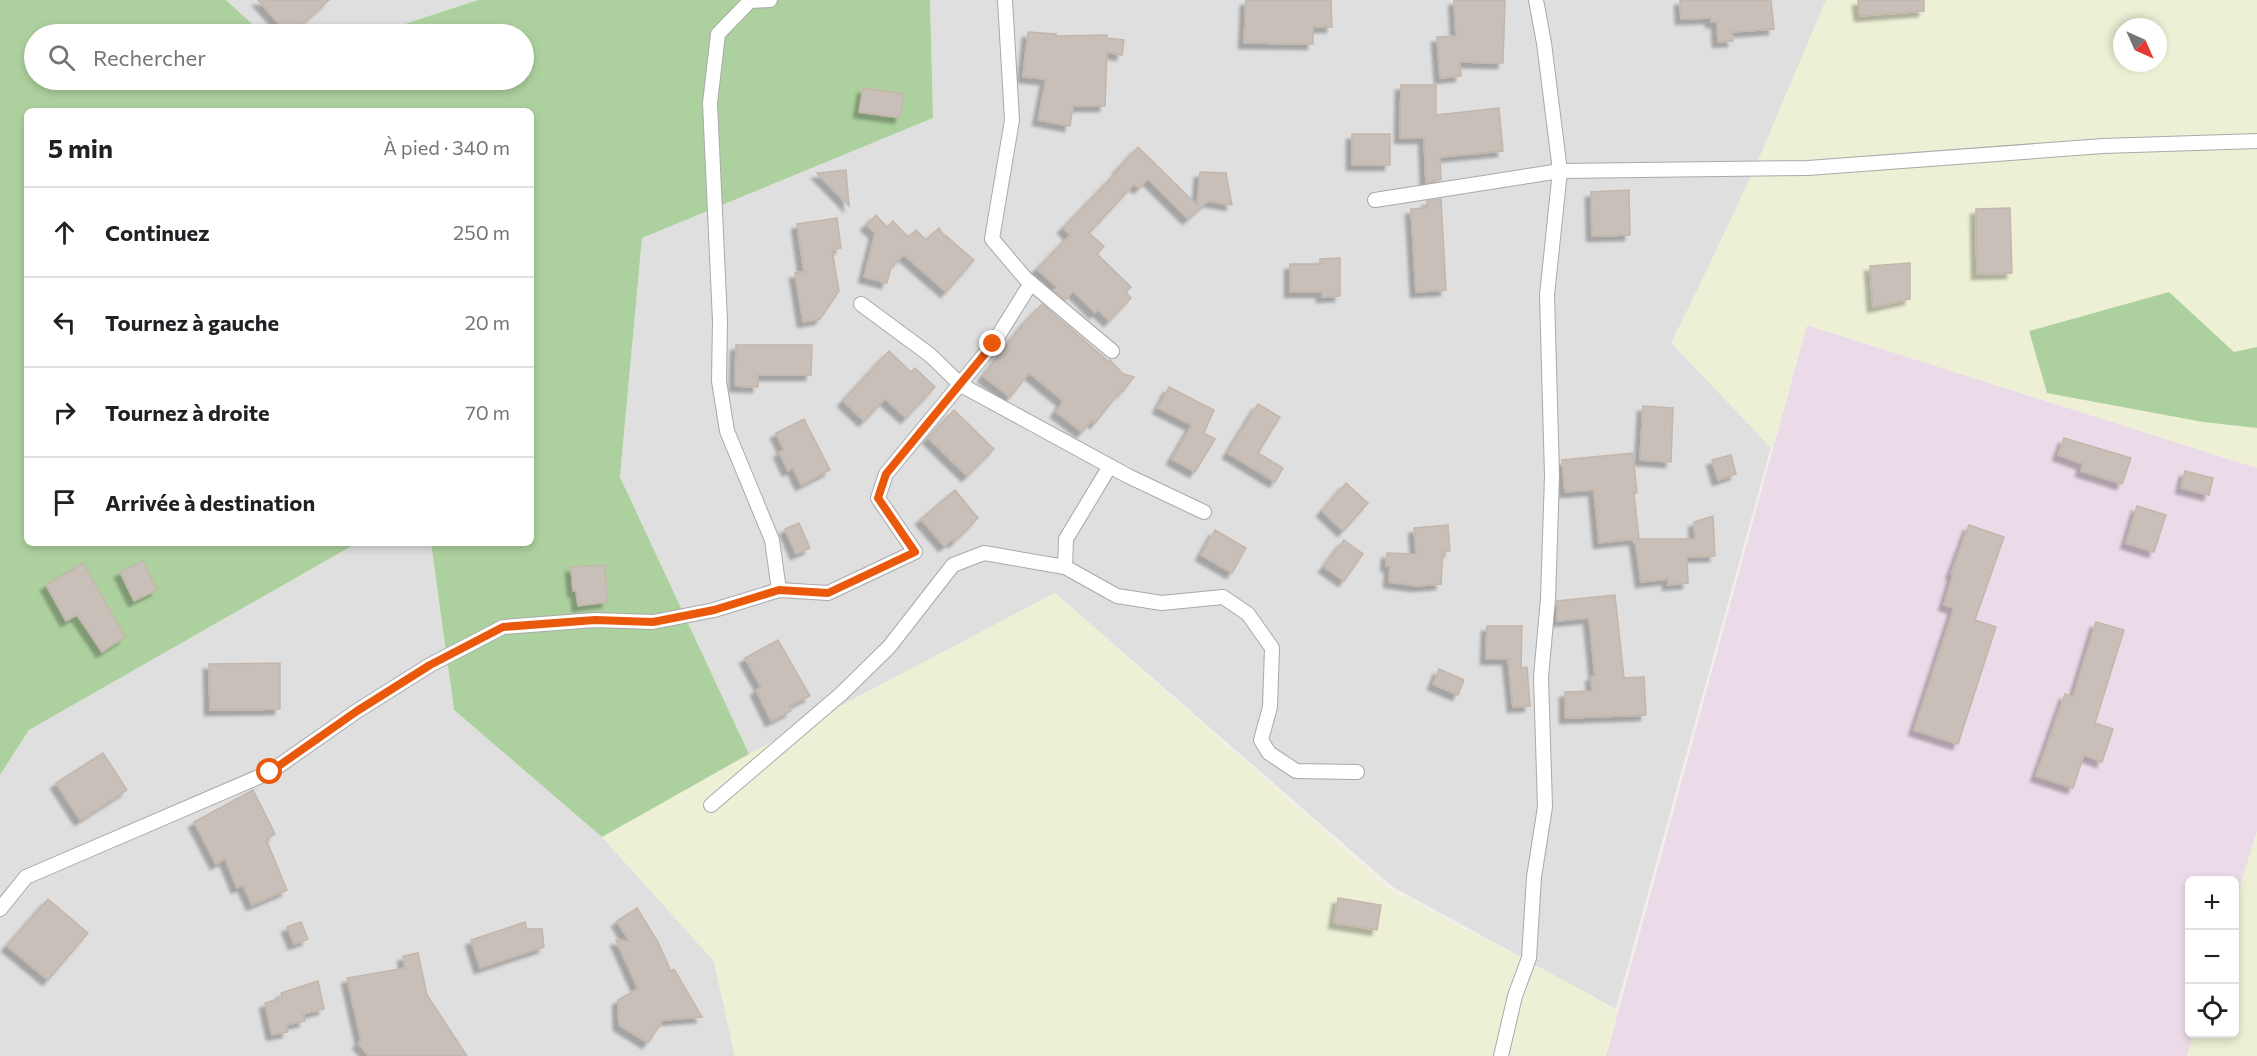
<!DOCTYPE html>
<html lang="fr">
<meta charset="utf-8">
<style>
body{margin:0;font-family:Commissioner,sans-serif;background:#f6f6f6;color:#202124}
.controls{position:absolute;right:18px;bottom:18px;display:grid;overflow:hidden;border-radius:9px;box-shadow:0 3px 9px #0003}
.controls button{width:54px;height:54px;display:grid;place-items:center;padding:0;border:0;border-bottom:2px solid #e0e0e0;background:#fff;color:#202124;font:30px sans-serif}
.compass{position:absolute;left:2113px;top:18px;width:54px;height:54px;border-radius:50%;background:#fff;box-shadow:0 3px 9px #0003;rotate:135deg}
.stop{position:absolute;width:18px;height:18px;margin:-14px;border:4px solid #ea580c;border-radius:50%;background:#fff}
.stop.end{background:#ea580c;border-color:#fff;box-shadow:0 2px 6px #0008}
.list{margin:0;padding:0;list-style:none}
h2{display:flex;justify-content:space-between;align-items:center;height:78px;margin:0;padding:0 24px;font-size:26px}
h2 small{font-size:20px;font-weight:400;color:#757577}
.list li{display:grid;grid-template-columns:39px 1fr auto;gap:18px;align-items:center;box-sizing:border-box;height:90px;padding:0 24px;border-top:2px solid #e0e0e0}
.list b{display:block;font-size:22px;white-space:nowrap}
.list em{font-size:20px;font-style:normal;color:#757577}
.icon{flex:none;width:33px;height:33px;fill:none;stroke:currentColor;stroke-width:2;stroke-linecap:round;stroke-linejoin:round}
.map{position:relative;flex:none;width:2257px;height:1056px;overflow:hidden}
.search{position:absolute;background:#fff;box-shadow:0 3px 9px #0003;left:24px;top:24px;width:510px;height:66px;display:flex;align-items:center;gap:15px;box-sizing:border-box;padding:0 21px;border-radius:33px;color:#757577;font-size:22px}
.panel{position:absolute;background:#fff;box-shadow:0 3px 9px #0003;left:24px;top:108px;width:510px;height:438px;border-radius:9px}
.map>svg:first-child{display:block}
</style>
<div class="map">
<svg width="2257" height="1056" viewBox="0 0 2257 1056">
<defs>
<filter id="shadow"><feDropShadow dx="-5.5" dy="5.5" stdDeviation="1.5" flood-color="#0004"/></filter>
</defs>
<rect width="100%" height="100%" fill="#f2efe9"/>
<g fill="#e0dfdf">
<path d="M 226,0 L 478,0 L 374,34 L 263,34 Z"/>
<path d="M 930,0 L 1826,0 L 1756,166 L 1710,265 L 1671,343 L 1771,447 L 1616,1009 L 1393,887 L 1055,593 L 749,754 L 620,477 L 642,238 L 933,118 Z"/>
<path d="M 357,543 L 431,543 L 454,710 L 602,837 L 714,961 L 735,1056 L 0,1056 L 0,775 L 29,730 Z"/>
</g>
<path fill="#ebdbe8" d="M 1807,325 L 2257,468 L 2257,831 L 2235,903 L 2234,880 L 2190,880 L 2190,1034 L 2194,1034 L 2187,1056 L 1606,1056 Z"/>
<g fill="#eef0d5" fill-rule="evenodd">
<path d="M 1826,0 L 2257,0 L 2257,347 L 2234,352 L 2169,292 L 2203,422 L 2257,428 L 2257,468 L 1807,325 L 1772,449 L 1672,343 L 1756,166 ZM 2122,27 L 2158,27 L 2158,63 L 2122,63 Z"/>
<path d="M 1055,593 L 1390,890 L 1595,997 L 1617,1013 L 1605,1056 L 735,1056 L 714,961 L 602,837 L 749,754 Z"/>
<path d="M 2257,832 L 2257,1056 L 2187,1056 L 2194,1034 L 2234,1034 L 2235,904 Z"/>
</g>
<g fill="#add19e">
<path d="M 0,0 L 226,0 L 263,34 L 34,34 L 34,80 L 524,80 L 524,34 L 374,34 L 478,0 L 930,0 L 933,118 L 642,238 L 620,477 L 749,754 L 602,837 L 454,710 L 431,543 L 531,543 L 531,111 L 27,111 L 27,543 L 357,543 L 29,730 L 0,775 Z"/>
<path d="M 2169,292 L 2234,352 L 2257,347 L 2257,428 L 2203,422 L 2047,393 L 2029,331 Z"/>
</g>
<g fill="#c7bfb8" stroke="#c4b6ab" stroke-width="1.5" filter="url(#shadow)">
<path d="M 258,0 L 329,0 L 291,34 L 288,34 Z"/>
<path d="M 1246,0 L 1331,0 L 1332,27 L 1313,27 L 1313,44 L 1244,43 Z"/>
<path d="M 1454,0 L 1505,0 L 1503,63 L 1460,62 L 1461,76 L 1440,78 L 1437,37 L 1456,36 Z"/>
<path d="M 1680,0 L 1771,0 L 1774,29 L 1732,32 L 1733,41 L 1718,42 L 1717,22 L 1711,22 L 1711,18 L 1681,19 Z"/>
<path d="M 1858,0 L 1924,0 L 1924,11 L 1860,16 Z"/>
<path d="M 1028,32 L 1056,34 L 1056,36 L 1107,35 L 1107,38 L 1124,40 L 1122,55 L 1107,52 L 1105,106 L 1073,106 L 1070,126 L 1038,120 L 1046,79 L 1023,77 Z"/>
<path d="M 1401,85 L 1436,85 L 1436,115 L 1499,108 L 1503,151 L 1440,157 L 1441,180 L 1426,183 L 1424,138 L 1400,138 Z"/>
<path d="M 863,88 L 904,94 L 900,118 L 859,112 Z"/>
<rect x="1352" y="134" width="38" height="31"/>
<path d="M 1138,147 L 1197,205 L 1200,172 L 1226,173 L 1232,205 L 1208,201 L 1188,219 L 1148,179 L 1139,188 L 1134,184 L 1089,233 L 1104,246 L 1097,254 L 1131,287 L 1126,292 L 1131,298 L 1109,321 L 1098,310 L 1095,313 L 1073,291 L 1065,300 L 1054,290 L 1057,287 L 1037,269 L 1070,235 L 1063,228 L 1119,170 L 1118,169 Z"/>
<path d="M 846,170 L 849,206 L 817,173 Z"/>
<path d="M 1629,190 L 1630,235 L 1592,236 L 1591,192 Z"/>
<path d="M 1441,199 L 1446,290 L 1416,292 L 1411,209 L 1427,208 L 1427,201 Z"/>
<path d="M 2010,208 L 2012,273 L 1977,274 L 1976,209 Z"/>
<path d="M 876,215 L 887,227 L 893,221 L 908,237 L 916,230 L 926,240 L 939,228 L 944,236 L 945,235 L 974,260 L 946,292 L 904,255 L 891,267 L 887,283 L 864,277 L 875,233 L 866,225 Z"/>
<path d="M 837,218 L 841,248 L 832,250 L 839,291 L 820,319 L 803,322 L 795,273 L 804,272 L 797,224 Z"/>
<path d="M 1340,258 L 1340,296 L 1322,297 L 1322,292 L 1290,292 L 1290,264 L 1320,264 L 1320,259 Z"/>
<path d="M 1910,263 L 1910,299 L 1873,307 L 1870,266 Z"/>
<path d="M 1042,304 L 1108,361 L 1110,360 L 1123,374 L 1134,377 L 1122,392 L 1120,391 L 1095,423 L 1092,420 L 1082,432 L 1056,412 L 1063,401 L 1029,373 L 1010,397 L 983,376 L 1026,321 Z"/>
<path d="M 736,345 L 812,345 L 811,375 L 758,375 L 758,387 L 735,386 Z"/>
<path d="M 889,351 L 911,372 L 915,368 L 935,387 L 906,418 L 885,399 L 864,421 L 843,401 Z"/>
<path d="M 1169,387 L 1214,410 L 1204,433 L 1215,439 L 1195,472 L 1172,459 L 1192,425 L 1158,408 Z"/>
<path d="M 1258,404 L 1280,417 L 1258,453 L 1283,468 L 1275,482 L 1228,453 Z"/>
<path d="M 1643,406 L 1673,408 L 1671,462 L 1640,460 Z"/>
<path d="M 954,410 L 994,449 L 967,476 L 928,438 Z"/>
<path d="M 804,419 L 830,470 L 801,485 L 793,468 L 788,471 L 779,452 L 784,450 L 776,433 Z"/>
<path d="M 2064,438 L 2131,458 L 2122,484 L 2081,471 L 2083,464 L 2058,455 Z"/>
<path d="M 1633,453 L 1637,493 L 1634,493 L 1639,539 L 1637,539 L 1695,539 L 1694,522 L 1713,516 L 1715,556 L 1687,557 L 1688,583 L 1668,585 L 1668,579 L 1641,582 L 1635,539 L 1599,543 L 1594,490 L 1565,492 L 1562,460 Z"/>
<path d="M 1731,455 L 1736,474 L 1718,480 L 1712,460 Z"/>
<path d="M 2185,471 L 2213,478 L 2209,495 L 2181,488 Z"/>
<path d="M 1346,483 L 1368,503 L 1343,531 L 1322,511 Z"/>
<path d="M 955,490 L 978,518 L 954,542 L 952,540 L 944,546 L 921,519 Z"/>
<path d="M 2137,506 L 2166,515 L 2154,552 L 2126,543 Z"/>
<path d="M 799,523 L 810,548 L 796,554 L 785,529 Z"/>
<path d="M 1448,525 L 1450,551 L 1443,551 L 1441,584 L 1417,586 L 1389,582 L 1390,566 L 1386,566 L 1387,553 L 1416,554 L 1414,528 Z"/>
<path d="M 1969,525 L 2004,537 L 1975,620 L 1996,627 L 1958,744 L 1914,730 L 1954,608 L 1944,605 L 1953,575 L 1951,574 Z"/>
<path d="M 1215,530 L 1246,548 L 1232,573 L 1201,555 Z"/>
<path d="M 1344,540 L 1363,554 L 1344,581 L 1324,567 Z"/>
<path d="M 143,561 L 157,590 L 134,601 L 120,572 Z"/>
<path d="M 83,563 L 125,637 L 102,652 L 77,615 L 66,621 L 46,585 Z"/>
<path d="M 605,565 L 607,602 L 578,606 L 576,591 L 573,591 L 571,567 Z"/>
<path d="M 1615,595 L 1624,678 L 1644,677 L 1646,715 L 1565,718 L 1565,692 L 1592,691 L 1591,676 L 1595,676 L 1589,618 L 1557,621 L 1557,601 Z"/>
<path d="M 2096,622 L 2124,630 L 2095,723 L 2113,729 L 2102,762 L 2084,755 L 2073,788 L 2036,776 L 2065,694 L 2073,697 Z"/>
<path d="M 1487,626 L 1522,626 L 1521,668 L 1527,667 L 1530,706 L 1513,707 L 1508,659 L 1486,659 Z"/>
<path d="M 778,640 L 810,696 L 789,706 L 791,711 L 771,721 L 756,690 L 761,687 L 745,658 Z"/>
<path d="M 280,663 L 280,709 L 210,710 L 209,664 Z"/>
<path d="M 1439,669 L 1464,680 L 1458,695 L 1433,684 Z"/>
<path d="M 103,753 L 127,790 L 80,820 L 56,783 Z"/>
<path d="M 253,790 L 275,834 L 266,839 L 287,890 L 252,905 L 243,885 L 237,888 L 225,859 L 216,864 L 194,822 Z"/>
<path d="M 1338,898 L 1381,905 L 1377,930 L 1334,923 Z"/>
<path d="M 48,899 L 88,933 L 48,980 L 7,946 Z"/>
<path d="M 637,908 L 658,942 L 671,971 L 674,969 L 702,1017 L 663,1020 L 648,1043 L 619,1025 L 618,1000 L 638,989 L 616,940 L 629,941 L 617,921 Z"/>
<path d="M 301,922 L 308,939 L 294,944 L 287,927 Z"/>
<path d="M 525,922 L 527,929 L 542,929 L 544,947 L 480,968 L 471,940 Z"/>
<path d="M 418,953 L 427,995 L 467,1056 L 369,1056 L 358,1043 L 361,1040 L 347,978 L 405,968 L 403,956 Z"/>
<path d="M 318,981 L 324,1009 L 303,1014 L 305,1021 L 286,1025 L 288,1032 L 272,1035 L 265,1003 L 282,998 L 281,993 Z"/>
</g>
<g fill="none" stroke-linecap="round" stroke-linejoin="round">
<defs>
<g id="minor">
<path d="M 770,0 L 750,1 L 718,34 L 710,103 L 720,321 L 719,381 L 727,431 L 772,540 L 779,590"/>
<path d="M 1005,0 L 1012,120 L 992,239 L 1025,278 L 1112,351"/>
<path d="M 1375,200 L 1560,171 L 1808,168 L 2103,146 L 2257,141"/>
<path d="M 861,304 L 930,355 L 961,385 L 1128,476 L 1204,512"/>
<path d="M 1065,567 L 1066,539 L 1110,466"/>
<path d="M 711,805 L 841,694 L 889,647 L 953,565 L 984,553 L 1065,567 L 1117,596 L 1162,603 L 1223,597 L 1248,614 L 1272,648 L 1270,707 L 1261,740 L 1269,753 L 1296,771 L 1357,772"/>
<path d="M 0,909 L 26,877 L 270,772 L 357,711 L 430,665 L 503,627 L 595,620 L 653,622 L 714,610 L 779,590 L 828,593 L 915,552 L 878,498 L 886,474 L 993,344 L 1031,283"/>
<path d="M 1501,1056 L 1515,996 L 1529,958 L 1534,877 L 1545,807 L 1541,677 L 1548,599 L 1552,476 L 1547,295 L 1560,171 L 1544,43 L 1536,0"/>
</g>
</defs>
<use href="#minor" stroke="#a9a9a9" stroke-width="16"/>
<use href="#minor" stroke="#fff" stroke-width="14"/>
</g>
<g fill="none" stroke-linecap="round" stroke-linejoin="round">
<path stroke="#ea580c" stroke-width="8" d="M 270,772 L 357,711 L 430,665 L 503,627 L 595,620 L 653,622 L 714,610 L 779,590 L 828,593 L 915,552 L 878,498 L 886,474 L 993,344"/>
</g>
</svg>
<div class="controls">
<button>+</button>
<button>−</button>
<button><svg class="icon" aria-label="locate" viewBox="0 0 24 24"><circle cx="12" cy="12" r="6"/><path d="M12 2v4M12 18v4M2 12h4M18 12h4"/></svg></button>
</div>
<svg class="compass" viewBox="-18 -18 36 36"><path d="M0-13l5 13h-10z" fill="#e53935"/><path d="M0 13l5-13h-10z" fill="#757577"/></svg>
<div class="stop" style="left:270px;top:772px"></div>
<div class="stop end" style="left:993px;top:344px"></div>
<div class="search"><svg class="icon" aria-label="search" viewBox="0 0 24 24"><circle cx="10" cy="10" r="6"/><path d="M15 15l6 6"/></svg>Rechercher</div>
<section class="panel">
<h2>5 min<small>À pied · 340 m</small></h2>
<ul class="list">
<li><svg class="icon" aria-label="ahead" viewBox="0 0 24 24"><path d="M12 20V5M6 11l6-6 6 6"/></svg><div><b>Continuez</b></div><em>250 m</em></li>
<li><svg class="icon" aria-label="left" viewBox="0 0 24 24"><path d="M17 20v-9H6M10 6l-5 5 5 5"/></svg><div><b>Tournez à gauche</b></div><em>20 m</em></li>
<li><svg class="icon" aria-label="right" viewBox="0 0 24 24"><path d="M7 20v-9h11M14 6l5 5-5 5"/></svg><div><b>Tournez à droite</b></div><em>70 m</em></li>
<li><svg class="icon" aria-label="arrive" viewBox="0 0 24 24"><path d="M6 21V4h12l-3 4 3 4H6"/></svg><div><b>Arrivée à destination</b></div></li>
</ul>
</section>
</div>
